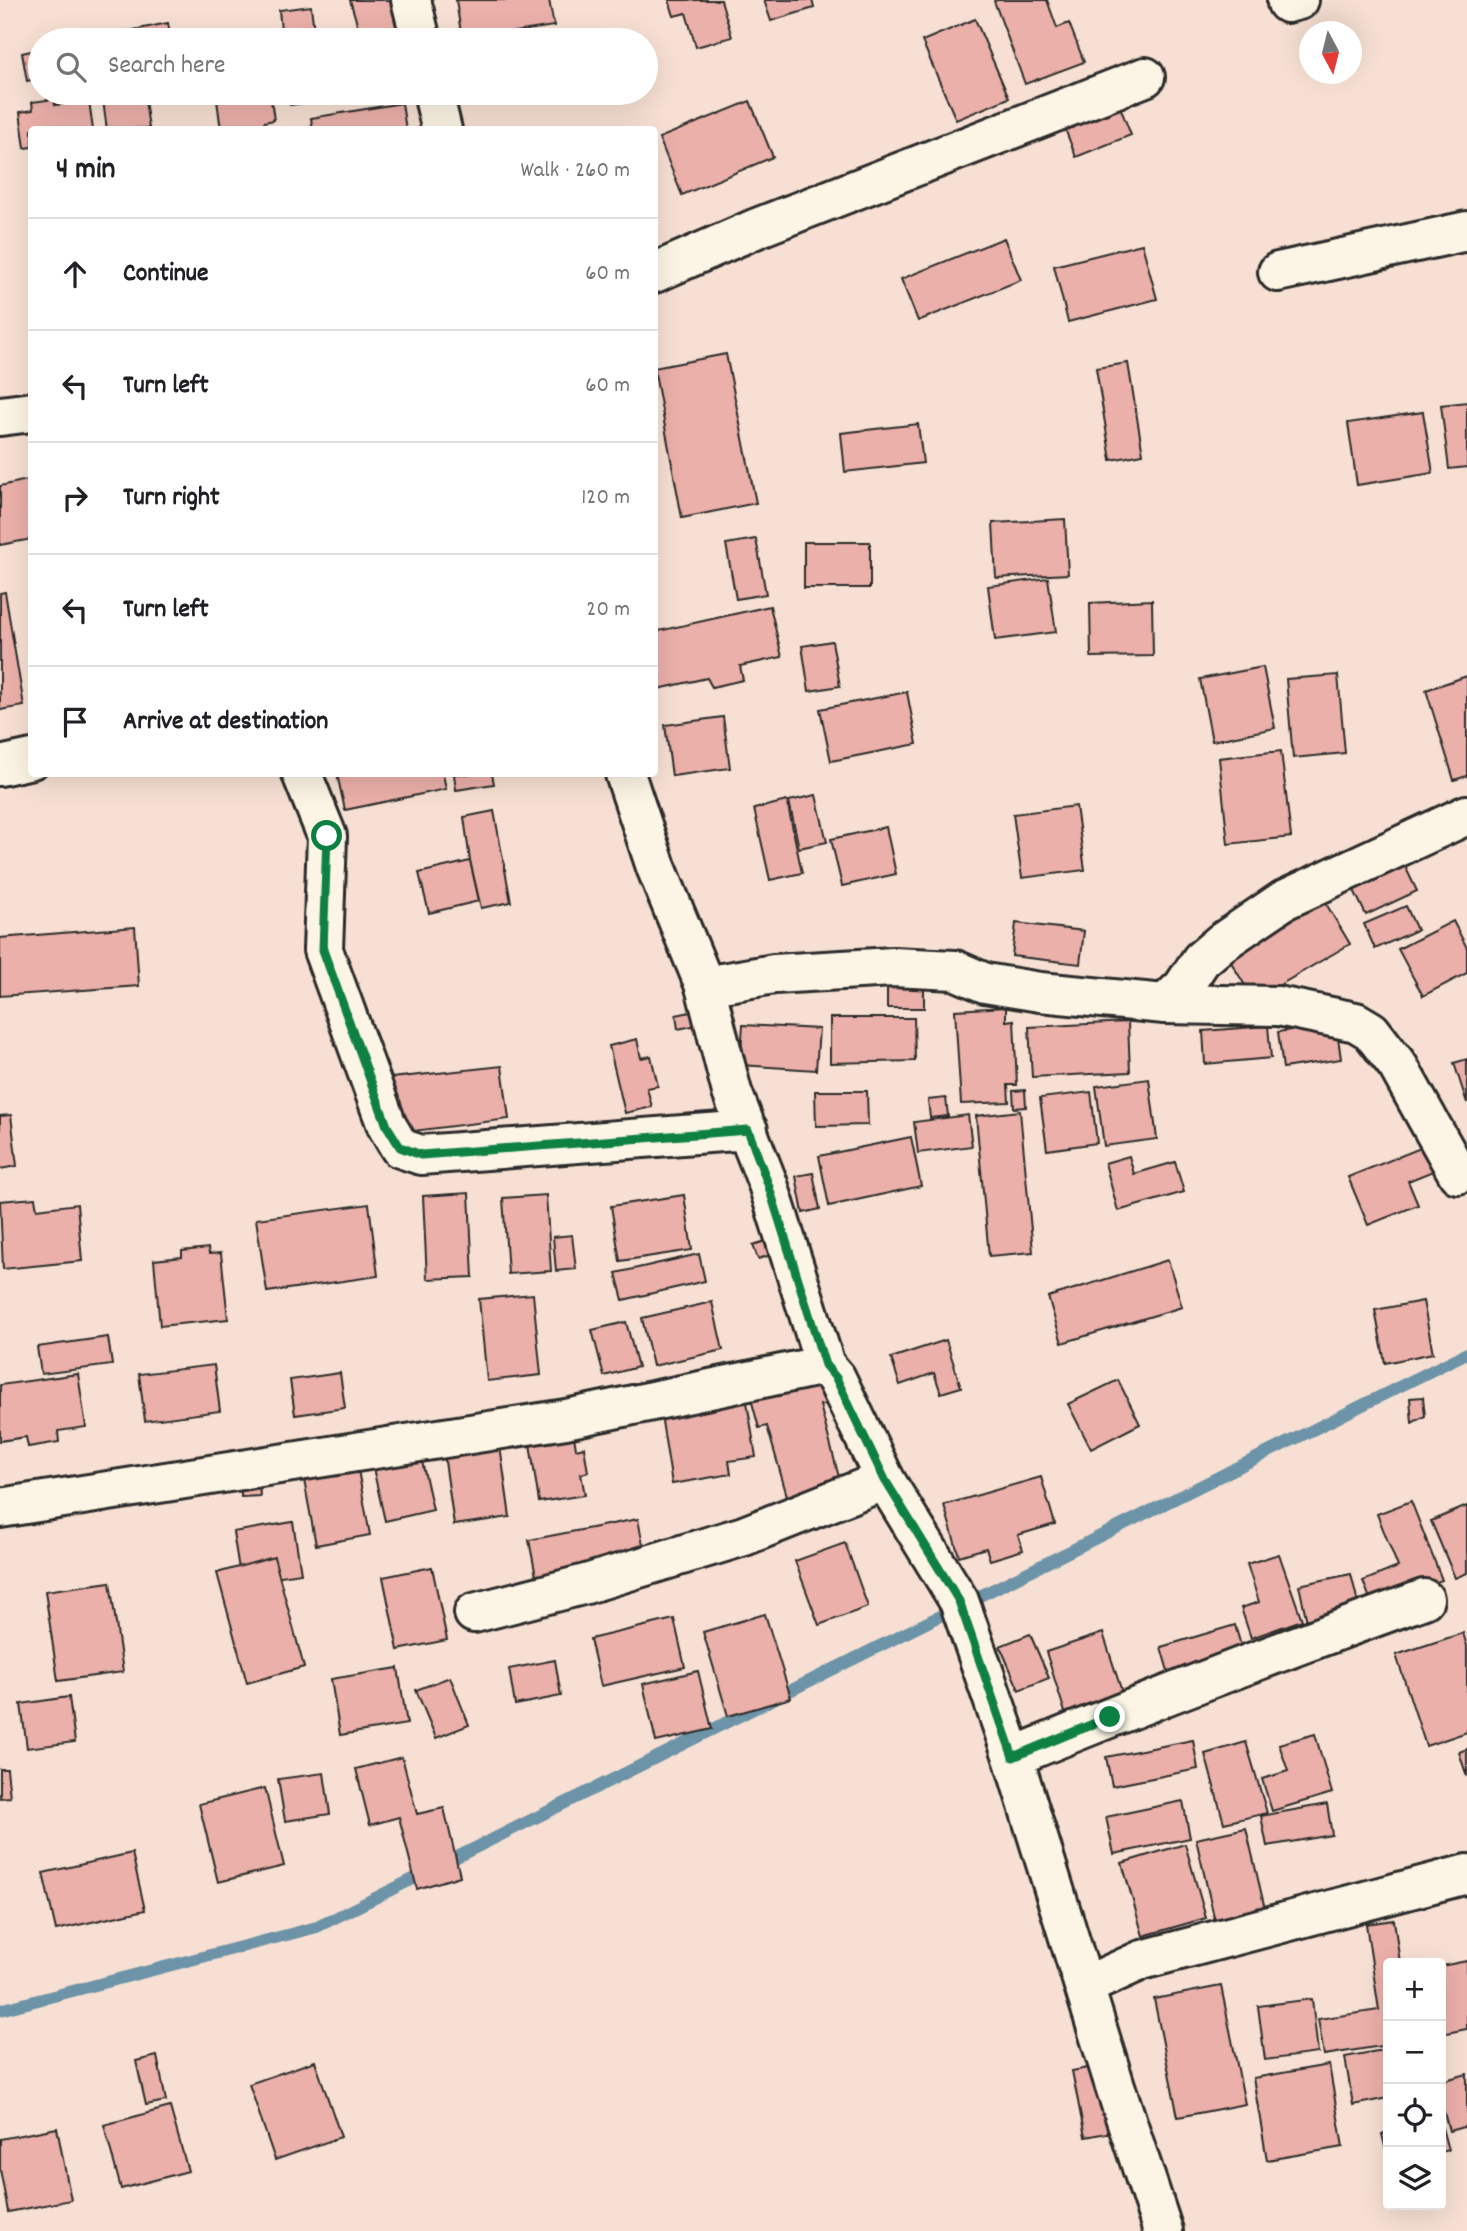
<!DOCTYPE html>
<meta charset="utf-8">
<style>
body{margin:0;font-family:Dekko,sans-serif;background:#f6f6f6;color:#202124}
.controls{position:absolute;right:21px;bottom:21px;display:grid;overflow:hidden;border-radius:7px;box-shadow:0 7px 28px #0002}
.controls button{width:63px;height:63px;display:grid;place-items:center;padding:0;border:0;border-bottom:2px solid #e0e0e0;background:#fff;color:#202124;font:35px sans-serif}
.compass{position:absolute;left:1299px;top:21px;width:63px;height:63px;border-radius:50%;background:#fff;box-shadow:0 7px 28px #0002;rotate:173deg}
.stop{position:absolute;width:21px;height:21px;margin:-16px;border:5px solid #0b8043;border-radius:50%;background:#fff}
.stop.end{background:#0b8043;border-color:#fff;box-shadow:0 2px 7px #0008}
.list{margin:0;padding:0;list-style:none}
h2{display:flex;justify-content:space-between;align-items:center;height:91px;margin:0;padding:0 28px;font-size:30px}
h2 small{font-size:23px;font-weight:400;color:#757577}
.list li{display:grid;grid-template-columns:46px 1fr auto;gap:21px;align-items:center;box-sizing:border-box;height:112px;padding:0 28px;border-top:2px solid #e0e0e0}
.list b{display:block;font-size:26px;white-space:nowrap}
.list em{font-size:23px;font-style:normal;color:#757577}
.icon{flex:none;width:38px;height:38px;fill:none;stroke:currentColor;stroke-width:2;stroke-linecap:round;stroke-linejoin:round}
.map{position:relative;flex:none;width:1467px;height:2231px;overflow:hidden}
.search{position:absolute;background:#fff;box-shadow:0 7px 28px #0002;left:28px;top:28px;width:630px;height:77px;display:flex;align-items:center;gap:18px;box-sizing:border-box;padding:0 24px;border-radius:38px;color:#757577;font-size:26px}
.panel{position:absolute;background:#fff;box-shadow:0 7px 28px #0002;left:28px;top:126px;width:630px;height:651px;border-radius:7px}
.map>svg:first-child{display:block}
</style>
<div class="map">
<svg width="1467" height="2231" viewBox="0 0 1467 2231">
<rect width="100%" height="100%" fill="#f7e0d3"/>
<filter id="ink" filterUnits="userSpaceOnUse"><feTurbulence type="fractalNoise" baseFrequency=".0143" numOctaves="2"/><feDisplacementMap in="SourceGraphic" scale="14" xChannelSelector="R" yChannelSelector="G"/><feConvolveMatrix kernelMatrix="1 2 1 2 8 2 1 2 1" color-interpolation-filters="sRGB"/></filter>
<g filter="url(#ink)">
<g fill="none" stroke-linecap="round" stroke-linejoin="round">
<g stroke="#6d93a8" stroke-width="12">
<path d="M 443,1864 L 1467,1353"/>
<path d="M 0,2010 L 317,1927 L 427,1872"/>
</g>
</g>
<g fill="#ebb0a9" stroke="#2b2b2b" stroke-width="2">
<path d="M 350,0 L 396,0 L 409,40 L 362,40 Z"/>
<path d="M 456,0 L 549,0 L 554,26 L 462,40 Z"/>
<path d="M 669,0 L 721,0 L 732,37 L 696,47 L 686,13 L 674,16 Z"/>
<path d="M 764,0 L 812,0 L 814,8 L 771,21 Z"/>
<path d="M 997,0 L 1047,0 L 1057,28 L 1069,23 L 1084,62 L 1025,84 L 994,1 Z"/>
<path d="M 311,6 L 315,40 L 282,40 L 279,10 Z"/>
<path d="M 975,19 L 1009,98 L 956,120 L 922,41 Z"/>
<path d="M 168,23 L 171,40 L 85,40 Z"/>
<path d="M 40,49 L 40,78 L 27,81 L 22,53 Z"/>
<path d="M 102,93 L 144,93 L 149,128 L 107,130 Z"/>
<path d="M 216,93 L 270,93 L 274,120 L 264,122 L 264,130 L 221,130 Z"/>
<path d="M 289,93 L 321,93 L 322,101 L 290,105 Z"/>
<path d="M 1115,94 L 1131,135 L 1076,157 L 1060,116 Z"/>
<path d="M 54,99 L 55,105 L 89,100 L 93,130 L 32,130 L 32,147 L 25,148 L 20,112 L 33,110 L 32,102 Z"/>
<path d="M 750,101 L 773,157 L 682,195 L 659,138 Z"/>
<path d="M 402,103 L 406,130 L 313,130 L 311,118 Z"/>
<path d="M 1004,238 L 1021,280 L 918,321 L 901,279 Z"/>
<path d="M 1142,244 L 1157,299 L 1068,322 L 1054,266 Z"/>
<path d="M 726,354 L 756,503 L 682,518 L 654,368 Z"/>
<path d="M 1128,363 L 1143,454 L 1111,460 L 1096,368 Z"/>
<path d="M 1467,402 L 1467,467 L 1449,469 L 1441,405 Z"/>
<path d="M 1423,412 L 1433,473 L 1357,485 L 1348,423 Z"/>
<path d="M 918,424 L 923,463 L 845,472 L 841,433 Z"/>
<path d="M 32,479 L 32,539 L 0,545 L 0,486 Z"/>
<path d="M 1065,519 L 1068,574 L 996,578 L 993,523 Z"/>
<path d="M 756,539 L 766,594 L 736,599 L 726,544 Z"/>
<rect x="804" y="542" width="66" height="46"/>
<path d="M 1048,578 L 1056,632 L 995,640 L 988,586 Z"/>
<path d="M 5,592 L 24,706 L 0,710 L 0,593 Z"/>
<path d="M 1152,600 L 1153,656 L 1091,657 L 1090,603 Z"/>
<path d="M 770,606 L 782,657 L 740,666 L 743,680 L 712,687 L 707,678 L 654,690 L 654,632 Z"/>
<path d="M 832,641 L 840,686 L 809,691 L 802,646 Z"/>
<path d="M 1263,667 L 1275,728 L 1212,741 L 1200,679 Z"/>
<path d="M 1338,675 L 1345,753 L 1293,758 L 1286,679 Z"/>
<path d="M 1467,676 L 1467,776 L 1454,780 L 1426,690 Z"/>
<path d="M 907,692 L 917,744 L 831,761 L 820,709 Z"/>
<path d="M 723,717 L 730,768 L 672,776 L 665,725 Z"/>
<path d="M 1281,751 L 1291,837 L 1228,844 L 1219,758 Z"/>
<path d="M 337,774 L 443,774 L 446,789 L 345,810 Z"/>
<path d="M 454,774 L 492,774 L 494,784 L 456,790 Z"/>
<path d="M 816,795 L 827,842 L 799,848 L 789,801 Z"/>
<path d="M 787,801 L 802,873 L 770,880 L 754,809 Z"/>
<path d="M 1076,806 L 1085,870 L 1022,878 L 1013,814 Z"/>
<path d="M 494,811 L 511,902 L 481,908 L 470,861 L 464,817 Z"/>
<path d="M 886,827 L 896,874 L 842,886 L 831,839 Z"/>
<path d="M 1401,858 L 1417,891 L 1366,915 L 1347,876 Z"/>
<path d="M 470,861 L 479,901 L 429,913 L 419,873 Z"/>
<path d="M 1322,897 L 1350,944 L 1254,1000 L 1226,954 Z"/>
<path d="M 1406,906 L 1417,930 L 1375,949 L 1364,924 Z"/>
<path d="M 1453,921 L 1467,948 L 1467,973 L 1423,996 L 1398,949 Z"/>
<path d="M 1016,923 L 1084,931 L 1080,964 L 1012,956 Z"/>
<path d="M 135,927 L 139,986 L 0,996 L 0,938 Z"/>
<rect x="887" y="976" width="37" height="32"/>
<path d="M 1006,1007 L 1006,1021 L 1014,1020 L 1017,1085 L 1008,1085 L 1009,1102 L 961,1104 L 955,1010 Z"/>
<path d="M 700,1010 L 702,1024 L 678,1029 L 676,1015 Z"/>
<path d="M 830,1018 L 914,1018 L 915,1061 L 830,1063 Z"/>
<path d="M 1128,1022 L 1130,1072 L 1032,1077 L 1029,1027 Z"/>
<path d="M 1336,1023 L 1341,1059 L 1283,1068 L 1278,1032 Z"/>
<path d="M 743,1025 L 819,1029 L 816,1070 L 740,1065 Z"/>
<path d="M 1268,1026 L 1271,1058 L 1205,1064 L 1203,1031 Z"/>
<path d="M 637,1039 L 641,1058 L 651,1056 L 658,1086 L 647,1088 L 652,1107 L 625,1113 L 609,1046 Z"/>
<path d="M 1467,1059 L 1467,1103 L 1454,1063 Z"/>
<path d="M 502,1066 L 509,1119 L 398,1133 L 392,1078 Z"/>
<path d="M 1149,1079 L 1157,1139 L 1104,1146 L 1096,1086 Z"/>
<path d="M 1025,1090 L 1026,1107 L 1014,1108 L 1013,1091 Z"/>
<path d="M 815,1091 L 867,1091 L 868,1125 L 816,1126 Z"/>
<path d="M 1091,1092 L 1097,1143 L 1047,1150 L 1040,1098 Z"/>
<path d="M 946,1098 L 948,1116 L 930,1118 L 928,1100 Z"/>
<path d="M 1020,1111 L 1033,1252 L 989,1256 L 976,1116 Z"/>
<path d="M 11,1115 L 17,1166 L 0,1169 L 0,1116 Z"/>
<path d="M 968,1115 L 972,1146 L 918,1153 L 914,1122 Z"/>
<path d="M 911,1137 L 921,1186 L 829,1206 L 819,1156 Z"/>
<path d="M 1423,1147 L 1433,1171 L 1408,1181 L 1418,1205 L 1368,1225 L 1348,1177 Z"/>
<path d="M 1129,1156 L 1134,1174 L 1175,1162 L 1184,1192 L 1118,1211 L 1105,1163 Z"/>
<path d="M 813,1173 L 820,1209 L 803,1213 L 796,1176 Z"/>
<path d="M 469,1193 L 473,1277 L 427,1279 L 423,1196 Z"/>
<path d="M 546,1195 L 551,1271 L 508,1274 L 503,1198 Z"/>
<path d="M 684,1195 L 692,1250 L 620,1261 L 611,1206 Z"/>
<path d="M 35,1198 L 37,1209 L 77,1204 L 82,1261 L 3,1269 L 0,1201 Z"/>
<path d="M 369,1204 L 378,1276 L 267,1292 L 256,1219 Z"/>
<path d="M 572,1235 L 576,1269 L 556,1271 L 553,1237 Z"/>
<path d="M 769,1240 L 774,1254 L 758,1259 L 753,1245 Z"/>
<path d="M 208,1248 L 209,1254 L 221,1253 L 228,1319 L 160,1326 L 154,1260 L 182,1257 L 182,1251 Z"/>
<path d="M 699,1254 L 705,1281 L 623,1300 L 616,1273 Z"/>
<path d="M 1168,1260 L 1182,1307 L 1062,1343 L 1048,1297 Z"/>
<path d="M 533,1294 L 541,1375 L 487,1381 L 479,1299 Z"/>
<path d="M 1423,1301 L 1433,1353 L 1385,1363 L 1375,1310 Z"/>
<path d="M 712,1302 L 723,1350 L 653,1366 L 642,1318 Z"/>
<path d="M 626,1322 L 638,1367 L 604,1376 L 592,1330 Z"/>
<path d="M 108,1337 L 112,1365 L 41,1374 L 37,1347 Z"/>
<path d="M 946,1340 L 961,1387 L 941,1393 L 934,1373 L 900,1385 L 891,1358 Z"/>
<path d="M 214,1365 L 220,1411 L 145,1421 L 139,1374 Z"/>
<path d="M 340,1373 L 345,1408 L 295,1415 L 290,1380 Z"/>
<path d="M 78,1374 L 86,1427 L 58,1431 L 59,1442 L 28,1447 L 26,1437 L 0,1441 L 0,1385 Z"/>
<path d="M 1118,1380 L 1140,1424 L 1091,1449 L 1068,1404 Z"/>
<path d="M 822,1385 L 827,1404 L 820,1405 L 840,1481 L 787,1496 L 767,1426 L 759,1428 L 750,1395 Z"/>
<path d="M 1423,1397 L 1425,1416 L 1412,1423 L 1410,1398 Z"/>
<path d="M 747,1402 L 756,1457 L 729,1461 L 731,1474 L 672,1484 L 661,1415 Z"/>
<path d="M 572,1424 L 576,1449 L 584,1447 L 588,1472 L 581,1474 L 585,1495 L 539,1502 L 528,1431 Z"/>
<path d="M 499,1439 L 510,1517 L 454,1525 L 443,1447 Z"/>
<path d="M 419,1448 L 433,1510 L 385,1521 L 371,1459 Z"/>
<path d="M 358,1470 L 370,1535 L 316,1545 L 304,1480 Z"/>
<path d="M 1041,1477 L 1055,1524 L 1018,1535 L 1023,1550 L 990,1560 L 986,1548 L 959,1556 L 944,1505 Z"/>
<path d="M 241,1483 L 259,1483 L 260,1496 L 241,1497 Z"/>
<path d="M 1411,1501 L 1442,1580 L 1373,1606 L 1363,1581 L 1398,1567 L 1377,1514 Z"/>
<path d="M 1467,1506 L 1467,1573 L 1455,1578 L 1431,1521 Z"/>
<path d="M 638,1519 L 650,1581 L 541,1602 L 529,1540 Z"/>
<path d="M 293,1522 L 301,1573 L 241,1582 L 233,1532 Z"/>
<path d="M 845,1543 L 868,1607 L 819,1625 L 795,1561 Z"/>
<path d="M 1279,1554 L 1302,1620 L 1251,1638 L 1241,1608 L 1259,1602 L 1247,1564 Z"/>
<path d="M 274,1557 L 304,1667 L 247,1683 L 217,1573 Z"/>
<path d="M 432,1567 L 447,1640 L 398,1650 L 383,1577 Z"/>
<path d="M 1351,1574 L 1360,1611 L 1307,1622 L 1299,1585 Z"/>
<path d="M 110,1582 L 123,1672 L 58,1681 L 45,1591 Z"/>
<path d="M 765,1614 L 791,1698 L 728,1716 L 703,1632 Z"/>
<path d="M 674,1619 L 685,1667 L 601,1686 L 590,1639 Z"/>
<path d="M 1235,1625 L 1246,1663 L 1172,1685 L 1161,1647 Z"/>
<path d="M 1103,1633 L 1132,1723 L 1074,1741 L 1046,1652 Z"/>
<path d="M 1463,1633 L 1467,1646 L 1467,1732 L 1426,1746 L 1396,1655 Z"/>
<path d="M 1030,1634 L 1049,1678 L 1019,1690 L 1000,1646 Z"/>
<path d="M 555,1660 L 561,1696 L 515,1705 L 509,1669 Z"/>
<path d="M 398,1668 L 407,1724 L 340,1735 L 331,1679 Z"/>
<path d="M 698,1671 L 712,1729 L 656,1742 L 643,1684 Z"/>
<path d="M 450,1677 L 469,1725 L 436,1738 L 416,1690 Z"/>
<path d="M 69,1697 L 75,1742 L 27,1748 L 21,1704 Z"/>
<path d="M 1315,1734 L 1332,1793 L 1272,1811 L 1262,1779 L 1288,1771 L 1279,1744 Z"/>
<path d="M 1193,1740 L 1198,1769 L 1112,1786 L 1106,1757 Z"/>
<path d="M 1246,1742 L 1267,1813 L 1224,1823 L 1205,1754 Z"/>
<path d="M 1467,1749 L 1467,1777 L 1459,1752 Z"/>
<path d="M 402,1757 L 417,1814 L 444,1808 L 460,1876 L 417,1889 L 399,1817 L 370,1825 L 356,1769 Z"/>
<path d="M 0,1769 L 7,1769 L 10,1797 L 0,1798 Z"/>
<path d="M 324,1773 L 330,1814 L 285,1821 L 278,1779 Z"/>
<path d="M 265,1788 L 284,1866 L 218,1882 L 199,1804 Z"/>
<path d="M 1183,1801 L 1190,1838 L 1114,1854 L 1106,1817 Z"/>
<path d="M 1327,1804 L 1332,1835 L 1267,1846 L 1261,1816 Z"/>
<path d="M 1246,1828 L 1265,1909 L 1215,1921 L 1196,1839 Z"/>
<path d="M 1185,1844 L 1206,1918 L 1143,1936 L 1122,1863 Z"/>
<path d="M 132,1853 L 145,1910 L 56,1930 L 43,1873 Z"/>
<path d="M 1394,1920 L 1400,1963 L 1388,1963 L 1388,2045 L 1324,2055 L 1318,2019 L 1379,2010 L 1366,1924 Z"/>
<path d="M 1467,1961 L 1467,2029 L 1441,2034 L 1441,1966 Z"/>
<path d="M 1221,1986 L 1245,2104 L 1178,2117 L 1154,1999 Z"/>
<path d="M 1312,1999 L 1318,2053 L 1265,2060 L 1258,2006 Z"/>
<path d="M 1388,2049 L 1388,2098 L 1353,2105 L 1345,2057 Z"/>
<path d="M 157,2056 L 166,2101 L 146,2105 L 136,2061 Z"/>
<path d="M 315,2061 L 341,2137 L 275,2160 L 249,2084 Z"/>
<path d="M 1329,2065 L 1343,2147 L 1267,2160 L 1253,2078 Z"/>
<path d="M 1098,2066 L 1112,2132 L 1085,2137 L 1072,2071 Z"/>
<path d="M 1467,2074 L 1467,2126 L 1449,2131 L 1441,2101 L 1441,2081 Z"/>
<path d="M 170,2107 L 188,2171 L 121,2189 L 104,2125 Z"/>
<path d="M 1441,2124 L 1448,2150 L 1441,2152 Z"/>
<path d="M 57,2128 L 71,2200 L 8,2212 L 0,2169 L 0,2139 Z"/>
<path d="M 1388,2132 L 1388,2159 L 1382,2134 Z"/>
</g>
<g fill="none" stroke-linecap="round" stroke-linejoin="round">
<defs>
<g id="street">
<path d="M 411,0 L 421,40"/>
<path d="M 1287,3 L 1299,0"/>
<path d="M 433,93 L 442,130"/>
<path d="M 1278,272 L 1467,231"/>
<path d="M 654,273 L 757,228 L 1145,77"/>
<path d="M 0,416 L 32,412"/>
<path d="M 0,766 L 32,759"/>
<path d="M 302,774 L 327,836 L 323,950 L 387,1126 L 400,1148 L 421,1155 L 748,1130"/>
<path d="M 625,774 L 656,867 L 705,986 L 732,1092 L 768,1184 L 825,1365 L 836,1378 L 885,1480 L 959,1601 L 1013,1757 L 1115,2086 L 1163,2231"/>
<path d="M 705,986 L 774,974 L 893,967 L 955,970 L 985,983 L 1040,992 L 1165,1004 L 1278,1006 L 1356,1022 L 1371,1031 L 1398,1066 L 1458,1174"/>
<path d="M 1165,1004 L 1183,987 L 1201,960 L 1221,943 L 1284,900 L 1467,815"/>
<path d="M 0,1508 L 566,1419 L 825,1365"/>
<path d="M 474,1613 L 586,1584 L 744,1536 L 885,1480"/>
<path d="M 1013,1757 C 1148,1701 1286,1649 1424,1599"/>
<path d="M 1085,1986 L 1142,1960 L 1467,1874"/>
</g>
</defs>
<use href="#street" stroke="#2b2b2b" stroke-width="44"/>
<use href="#street" stroke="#fcf5e5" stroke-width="38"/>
</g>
</g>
<g fill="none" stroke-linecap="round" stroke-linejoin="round" filter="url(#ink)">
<path stroke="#0b8043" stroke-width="9" d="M 327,836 L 323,950 L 387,1126 L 400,1147 L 421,1155 L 748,1130 L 768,1184 L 825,1365 L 836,1378 L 885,1480 L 959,1601 L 1013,1757 L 1110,1717"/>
</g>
</svg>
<div class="controls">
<button>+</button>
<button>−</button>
<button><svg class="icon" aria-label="locate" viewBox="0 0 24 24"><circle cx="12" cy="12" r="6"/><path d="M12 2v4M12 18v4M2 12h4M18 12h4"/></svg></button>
<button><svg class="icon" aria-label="layers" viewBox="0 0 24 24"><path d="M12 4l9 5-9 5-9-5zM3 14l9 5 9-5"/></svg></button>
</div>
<svg class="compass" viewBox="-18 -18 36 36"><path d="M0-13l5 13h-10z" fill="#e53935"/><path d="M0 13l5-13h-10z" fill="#757577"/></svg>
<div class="stop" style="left:327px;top:836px"></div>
<div class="stop end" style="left:1110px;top:1717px"></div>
<div class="search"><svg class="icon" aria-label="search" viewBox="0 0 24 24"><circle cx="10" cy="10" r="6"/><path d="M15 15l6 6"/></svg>Search here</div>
<section class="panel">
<h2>4 min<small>Walk · 260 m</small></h2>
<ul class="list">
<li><svg class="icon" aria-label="ahead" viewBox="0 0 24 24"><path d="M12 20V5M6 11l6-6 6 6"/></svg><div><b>Continue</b></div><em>60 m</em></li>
<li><svg class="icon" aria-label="left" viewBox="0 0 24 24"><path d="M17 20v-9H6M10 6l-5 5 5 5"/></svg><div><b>Turn left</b></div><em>60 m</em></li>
<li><svg class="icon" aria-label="right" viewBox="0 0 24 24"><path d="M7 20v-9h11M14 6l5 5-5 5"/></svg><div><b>Turn right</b></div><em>120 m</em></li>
<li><svg class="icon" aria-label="left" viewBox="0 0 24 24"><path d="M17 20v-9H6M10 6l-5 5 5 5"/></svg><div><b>Turn left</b></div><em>20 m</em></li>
<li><svg class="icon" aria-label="arrive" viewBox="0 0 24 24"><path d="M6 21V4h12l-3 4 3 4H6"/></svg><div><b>Arrive at destination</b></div></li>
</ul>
</section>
</div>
